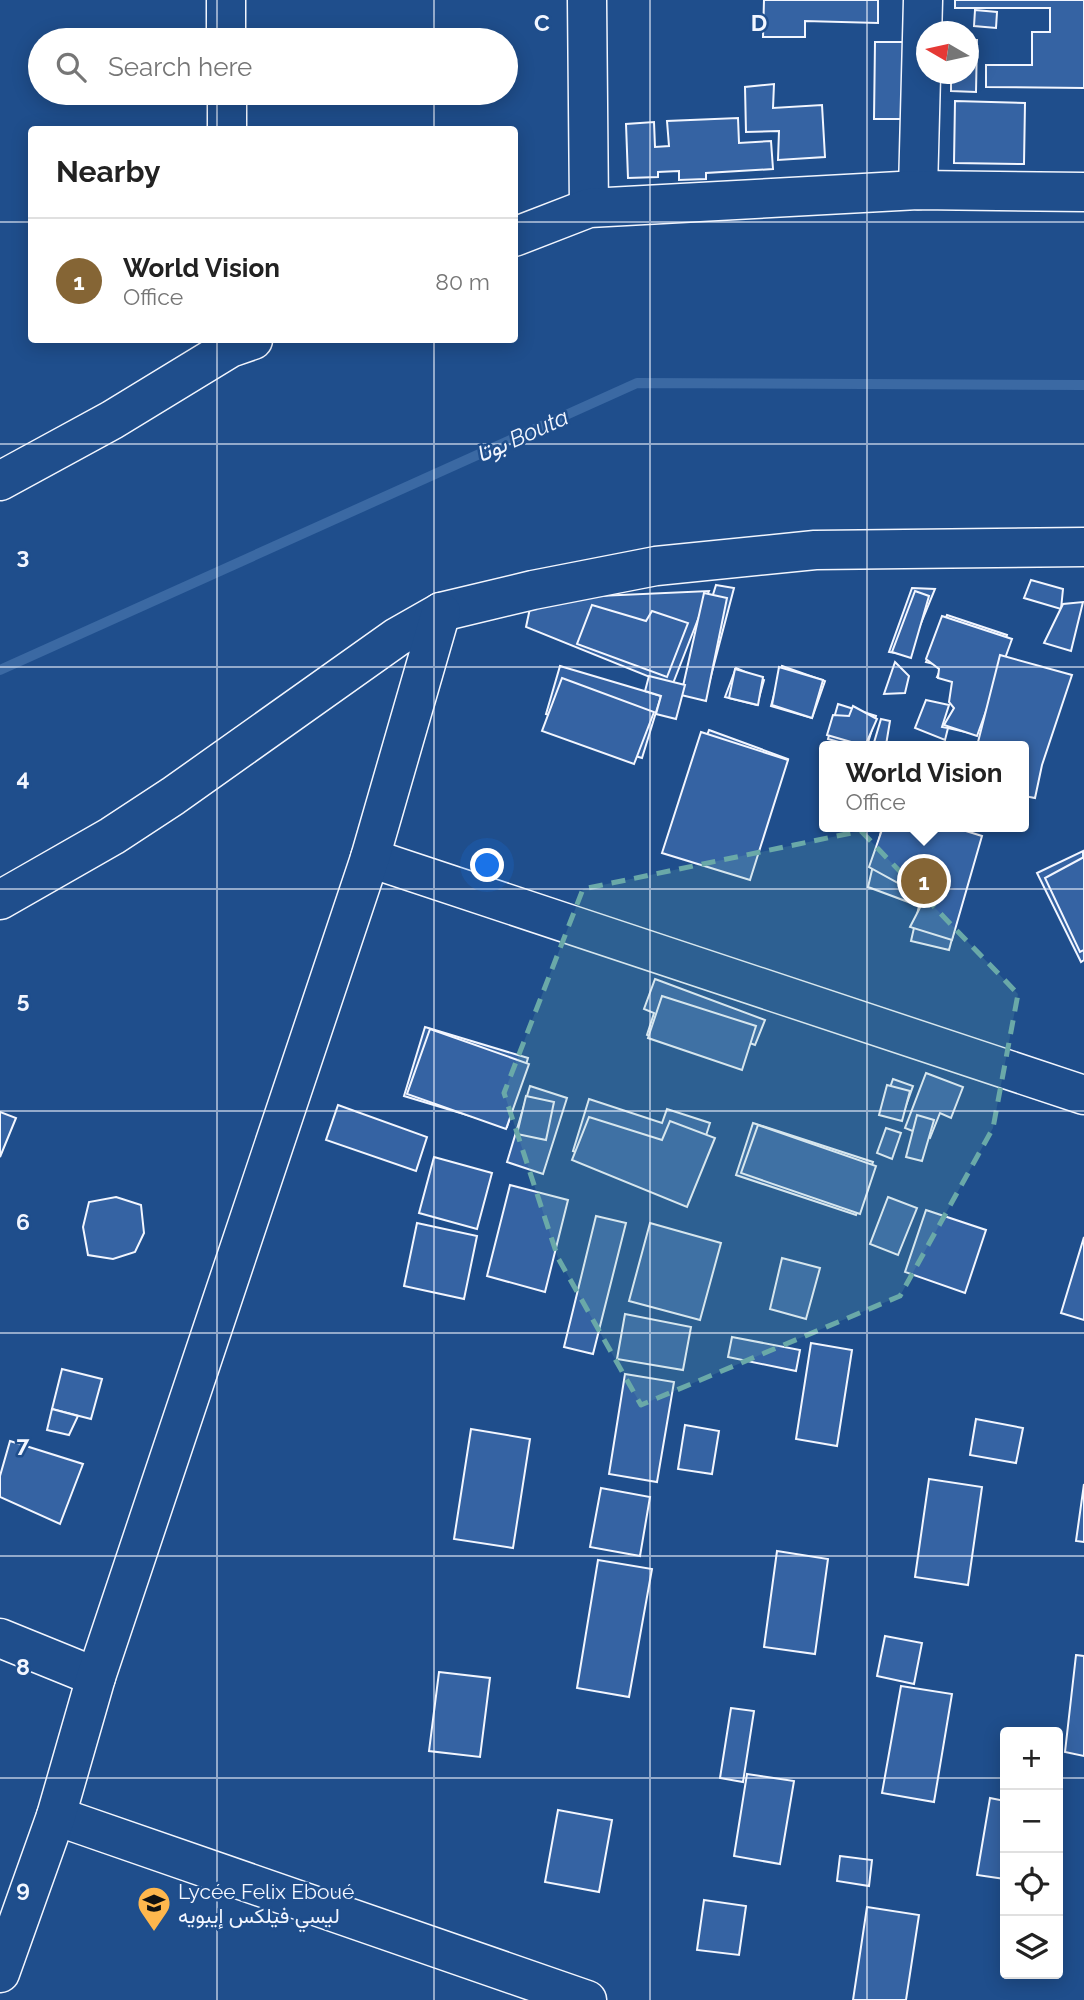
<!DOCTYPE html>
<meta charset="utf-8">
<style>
body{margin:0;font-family:Raleway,Vazirmatn,sans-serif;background:#f6f6f6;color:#222}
.controls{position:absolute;right:21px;bottom:21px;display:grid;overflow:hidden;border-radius:7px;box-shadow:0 4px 18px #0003}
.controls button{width:63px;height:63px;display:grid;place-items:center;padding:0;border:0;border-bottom:2px solid #e0e0e0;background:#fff;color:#222;font:35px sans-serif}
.compass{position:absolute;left:916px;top:21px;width:63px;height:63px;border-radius:50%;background:#fff;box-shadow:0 4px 18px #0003;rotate:279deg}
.you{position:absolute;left:488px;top:866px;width:24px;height:24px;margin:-18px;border:5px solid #fff;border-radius:50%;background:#1a73e8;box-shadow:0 0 0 10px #1a73e833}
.badge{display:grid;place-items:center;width:46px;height:46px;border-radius:50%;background:#856535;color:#fff;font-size:23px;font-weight:700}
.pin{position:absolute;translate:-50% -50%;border:4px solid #fff;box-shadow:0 2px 7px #0006}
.popup{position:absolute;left:819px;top:741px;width:210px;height:91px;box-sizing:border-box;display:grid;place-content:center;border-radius:7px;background:#fff;filter:drop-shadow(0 2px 5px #0005);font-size:23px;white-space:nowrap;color:#767676}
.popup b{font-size:26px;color:#222}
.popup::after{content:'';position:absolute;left:50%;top:100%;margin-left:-14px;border:14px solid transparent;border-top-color:#fff}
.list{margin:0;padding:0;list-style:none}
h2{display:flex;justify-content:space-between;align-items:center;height:91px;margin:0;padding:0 28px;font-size:30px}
h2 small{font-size:23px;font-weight:400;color:#767676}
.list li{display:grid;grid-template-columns:46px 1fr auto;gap:21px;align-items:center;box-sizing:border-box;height:126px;padding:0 28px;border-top:2px solid #e0e0e0}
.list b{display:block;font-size:26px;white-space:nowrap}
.list p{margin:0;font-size:23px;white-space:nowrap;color:#767676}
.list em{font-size:23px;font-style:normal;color:#767676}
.icon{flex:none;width:38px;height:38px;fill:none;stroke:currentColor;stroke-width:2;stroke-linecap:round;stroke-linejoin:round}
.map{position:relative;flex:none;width:1084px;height:2000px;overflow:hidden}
.search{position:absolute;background:#fff;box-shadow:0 4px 18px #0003;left:28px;top:28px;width:490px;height:77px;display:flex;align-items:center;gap:18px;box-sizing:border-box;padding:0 24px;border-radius:38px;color:#767676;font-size:26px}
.panel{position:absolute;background:#fff;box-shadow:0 4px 18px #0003;left:28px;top:126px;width:490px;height:217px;border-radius:7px}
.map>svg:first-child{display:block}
</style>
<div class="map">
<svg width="1084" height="2000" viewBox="0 0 1084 2000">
<rect width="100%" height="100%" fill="#1f4e8c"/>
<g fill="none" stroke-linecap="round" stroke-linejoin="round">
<path stroke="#3b69a3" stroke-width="10" d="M 0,670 L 637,383 L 1084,385"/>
</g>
<g fill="#3563a3" stroke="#f2f6ff" stroke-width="2">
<path d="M 764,0 L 878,0 L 878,23 L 805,21 L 805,37 L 763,37 Z"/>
<path d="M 955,0 L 1084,0 L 1084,88 L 986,87 L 986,65 L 1032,65 L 1032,32 L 1050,32 L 1050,8 L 955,8 Z"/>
<path d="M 975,10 L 997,12 L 996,28 L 974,26 Z"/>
<path d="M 968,40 L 977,40 L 976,92 L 951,91 L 951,74 L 968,74 Z"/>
<path d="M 875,42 L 903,42 L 902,119 L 874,119 Z"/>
<path d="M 774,84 L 773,108 L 822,105 L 825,157 L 778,160 L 779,131 L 746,132 L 745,87 Z"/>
<path d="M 955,101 L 1025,103 L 1024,164 L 954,163 Z"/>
<path d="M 738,118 L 739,143 L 771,141 L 773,169 L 706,173 L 706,179 L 679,180 L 679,171 L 658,172 L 658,177 L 628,178 L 626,124 L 654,122 L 655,147 L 669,146 L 667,121 Z"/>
<path d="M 1031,580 L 1063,589 L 1061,609 L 1024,598 Z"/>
<path d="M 716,585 L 734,588 L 707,691 L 685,685 Z"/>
<path d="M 912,588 L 935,589 L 908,655 L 889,652 Z"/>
<path d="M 709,591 L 672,686 L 526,627 L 532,599 Z"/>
<path d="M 915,591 L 929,596 L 911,658 L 892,652 Z"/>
<path d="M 704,593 L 727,598 L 706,701 L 681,695 Z"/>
<path d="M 1083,602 L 1071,651 L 1044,643 L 1063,604 Z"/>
<path d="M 592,605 L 646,621 L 652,611 L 688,623 L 667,677 L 577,644 Z"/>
<path d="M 947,615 L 1007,635 L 975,734 L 948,728 L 957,712 L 951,700 L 955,682 L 937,677 L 942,666 L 926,662 Z"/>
<path d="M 942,616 L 1012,639 L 977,736 L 944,725 L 954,708 L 949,702 L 952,682 L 938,678 L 939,669 L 926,659 Z"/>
<path d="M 1000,655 L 1072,675 L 1042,765 L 1035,798 L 1024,796 L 1024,746 L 977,746 Z"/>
<path d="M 895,662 L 909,676 L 905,693 L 884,694 Z"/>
<path d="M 560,666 L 661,696 L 642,758 L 594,744 L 598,730 L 546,714 Z"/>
<path d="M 782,666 L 825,681 L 812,718 L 771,706 Z"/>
<path d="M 779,667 L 823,680 L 812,718 L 772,705 Z"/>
<path d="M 736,668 L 764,680 L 757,705 L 725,697 Z"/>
<path d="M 735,669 L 763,677 L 758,705 L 729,698 Z"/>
<path d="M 649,676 L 685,685 L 676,719 L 656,714 L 661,696 L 645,691 Z"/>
<path d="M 562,678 L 654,712 L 634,764 L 542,731 Z"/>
<path d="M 926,700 L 949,705 L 942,727 L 948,728 L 945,740 L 915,728 Z"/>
<path d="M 838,704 L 876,716 L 867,746 L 853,746 L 828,739 Z"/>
<path d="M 853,706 L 877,719 L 865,746 L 827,735 L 833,715 L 849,716 Z"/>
<path d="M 881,719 L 890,721 L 886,745 L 873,746 Z"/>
<path d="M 709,730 L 788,759 L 747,868 L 669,838 Z"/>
<path d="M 701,732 L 788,760 L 750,880 L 662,853 Z"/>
<path d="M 882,827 L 893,827 L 975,853 L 949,950 L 911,941 L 919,906 L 868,887 Z"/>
<path d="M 883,827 L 953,827 L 982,836 L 952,940 L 910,927 L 925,898 L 869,867 Z"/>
<path d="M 1083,851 L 1084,960 L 1081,962 L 1037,873 Z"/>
<path d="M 1084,857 L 1084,950 L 1080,952 L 1045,878 Z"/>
<path d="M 655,979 L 765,1020 L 755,1045 L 704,1026 L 699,1040 L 682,1034 L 678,1046 L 647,1035 L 654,1013 L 644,1009 Z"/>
<path d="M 662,996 L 756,1026 L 742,1070 L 648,1038 Z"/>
<path d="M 425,1027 L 528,1058 L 507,1127 L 404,1096 Z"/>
<path d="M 430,1029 L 529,1064 L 506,1129 L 407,1094 Z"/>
<path d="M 926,1073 L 963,1087 L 951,1118 L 940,1113 L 930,1138 L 905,1128 Z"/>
<path d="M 893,1079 L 913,1086 L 904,1111 L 884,1105 Z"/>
<path d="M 887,1085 L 910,1091 L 902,1121 L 879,1115 Z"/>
<path d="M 530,1086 L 567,1098 L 543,1174 L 507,1162 Z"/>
<path d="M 526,1096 L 554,1102 L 546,1140 L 517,1134 Z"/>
<path d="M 589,1099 L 662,1123 L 667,1109 L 710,1123 L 689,1189 L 573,1151 Z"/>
<path d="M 338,1105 L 427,1137 L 416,1171 L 326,1140 Z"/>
<path d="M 0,1112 L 16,1118 L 0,1157 Z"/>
<path d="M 917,1115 L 934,1120 L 922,1161 L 906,1157 Z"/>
<path d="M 589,1117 L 662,1140 L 670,1121 L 715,1138 L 687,1207 L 572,1160 Z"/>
<path d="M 753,1123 L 873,1162 L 856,1215 L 736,1175 Z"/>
<path d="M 758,1125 L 876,1166 L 860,1214 L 741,1173 Z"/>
<path d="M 886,1128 L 901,1133 L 892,1159 L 877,1153 Z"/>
<path d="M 434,1157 L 492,1173 L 477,1229 L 419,1213 Z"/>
<path d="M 510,1185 L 568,1200 L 545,1292 L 487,1276 Z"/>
<path d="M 116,1197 L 141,1205 L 144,1233 L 135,1252 L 113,1259 L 88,1255 L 83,1227 L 89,1202 Z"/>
<path d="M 888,1197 L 917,1208 L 898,1255 L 870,1244 Z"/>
<path d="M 926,1210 L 986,1230 L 965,1293 L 905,1272 Z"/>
<path d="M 596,1216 L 626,1223 L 593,1354 L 564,1347 Z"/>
<path d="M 417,1223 L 477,1236 L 464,1299 L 404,1286 Z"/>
<path d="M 650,1223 L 721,1243 L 700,1320 L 629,1301 Z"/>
<path d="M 1084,1237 L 1084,1320 L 1061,1313 Z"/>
<path d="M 782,1258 L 820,1268 L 806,1319 L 770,1309 Z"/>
<path d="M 625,1314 L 691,1327 L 683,1370 L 617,1359 Z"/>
<path d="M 732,1337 L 800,1350 L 796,1371 L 728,1357 Z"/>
<path d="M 811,1343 L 852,1350 L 837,1446 L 796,1439 Z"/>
<path d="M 62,1369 L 102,1379 L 91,1419 L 52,1409 Z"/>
<path d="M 625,1374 L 674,1382 L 657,1482 L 609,1474 Z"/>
<path d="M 52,1409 L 78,1416 L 69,1435 L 47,1430 Z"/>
<path d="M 976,1419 L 1023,1428 L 1016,1463 L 970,1455 Z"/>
<path d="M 685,1425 L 719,1431 L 712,1474 L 678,1469 Z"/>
<path d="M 471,1429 L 530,1439 L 513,1548 L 454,1539 Z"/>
<path d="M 10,1441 L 83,1464 L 60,1524 L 0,1497 L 0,1476 Z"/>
<path d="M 929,1479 L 982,1487 L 968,1585 L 915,1577 Z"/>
<path d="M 1084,1484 L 1084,1542 L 1076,1541 Z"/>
<path d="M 601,1488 L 650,1497 L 640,1556 L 590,1547 Z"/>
<path d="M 777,1551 L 828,1559 L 815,1654 L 764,1647 Z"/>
<path d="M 598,1560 L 652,1569 L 629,1697 L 577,1688 Z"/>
<path d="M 885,1636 L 922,1643 L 914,1684 L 877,1676 Z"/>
<path d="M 1076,1655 L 1084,1656 L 1084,1756 L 1065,1752 Z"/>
<path d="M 439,1672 L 490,1678 L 480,1757 L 429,1751 Z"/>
<path d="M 901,1686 L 952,1694 L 934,1802 L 882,1793 Z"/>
<path d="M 731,1708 L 754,1711 L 743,1782 L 720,1778 Z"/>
<path d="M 747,1774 L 794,1781 L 780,1864 L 734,1856 Z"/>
<path d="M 990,1798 L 1005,1801 L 1005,1879 L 977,1875 Z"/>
<path d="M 558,1810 L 612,1820 L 599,1892 L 545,1882 Z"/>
<path d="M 840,1856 L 872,1860 L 869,1886 L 837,1881 Z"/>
<path d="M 704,1900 L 746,1906 L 739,1955 L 697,1950 Z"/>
<path d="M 867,1907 L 919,1915 L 906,2000 L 853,2000 Z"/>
</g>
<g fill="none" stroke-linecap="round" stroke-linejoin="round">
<defs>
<g id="minor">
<path d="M 226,0 L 226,40"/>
<path d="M 587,0 L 589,208"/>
<path d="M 227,93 L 227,130"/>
<path d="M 918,190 L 923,0"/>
<path d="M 514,237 L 589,208 L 918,190 L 1084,192"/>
<path d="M 0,481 L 112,420 L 230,348 L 253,340"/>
<path d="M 370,858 L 1084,1095"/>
<path d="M 0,900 L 112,836 L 173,796 L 397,637 L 441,612 L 533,590 L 656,566 L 815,550 L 1084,547"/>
<path d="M 0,1638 L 96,1677"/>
<path d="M 56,1816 L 587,2000"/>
<path d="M 0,1973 L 56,1816 L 96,1677 L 370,858 L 441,612"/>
</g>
</defs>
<use href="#minor" stroke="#f2f6ff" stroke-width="41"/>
<use href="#minor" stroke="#1f4e8c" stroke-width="38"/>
</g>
<path fill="#6aa9a8" fill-opacity="0.2" stroke="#6aa9a8" stroke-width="5" stroke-dasharray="14 9" stroke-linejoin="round" d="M 861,831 L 1018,994 L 993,1128 L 900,1296 L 641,1405 L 558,1258 L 504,1093 L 583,889 Z"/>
<path fill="none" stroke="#f2f6ff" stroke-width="2" stroke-opacity="0.55" d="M 217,0 L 217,40M 434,0 L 434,40M 650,0 L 650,2000M 867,0 L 867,2000M 217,93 L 217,130M 434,93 L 434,130M 0,222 L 32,222M 514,222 L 1084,222M 217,340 L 217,2000M 434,340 L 434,2000M 0,444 L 1084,444M 0,667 L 1084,667M 0,889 L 1084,889M 0,1111 L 1084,1111M 0,1333 L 1084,1333M 0,1556 L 1084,1556M 0,1778 L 1005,1778M 1058,1778 L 1084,1778"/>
<defs>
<symbol id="school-pin" viewBox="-11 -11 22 30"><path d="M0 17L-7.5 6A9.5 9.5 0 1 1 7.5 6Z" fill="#ffb74d" stroke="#1f4e8c"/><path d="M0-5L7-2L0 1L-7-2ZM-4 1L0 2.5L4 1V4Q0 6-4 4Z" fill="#111"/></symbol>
</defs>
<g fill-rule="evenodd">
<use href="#school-pin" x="135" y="1884" width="38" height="52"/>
</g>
<g text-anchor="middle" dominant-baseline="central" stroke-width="5" stroke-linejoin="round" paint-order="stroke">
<g font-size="21" fill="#f2f6ff" stroke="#1f4e8c" text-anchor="start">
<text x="178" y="1891">Lycée Felix Eboué<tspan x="178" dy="24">ليسي فيلكس إيبويه</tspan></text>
</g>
<g font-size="23" font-style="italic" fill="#f2f6ff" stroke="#1f4e8c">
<text transform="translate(522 435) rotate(-24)">بوتا Bouta</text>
</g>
</g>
<g font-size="23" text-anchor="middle" font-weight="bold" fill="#f2f6ff" stroke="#1f4e8c" stroke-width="5" stroke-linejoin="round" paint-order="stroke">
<text x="542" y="31">C</text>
<text x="759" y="31">D</text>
<text x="23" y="564">3</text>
<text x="23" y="786">4</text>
<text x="23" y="1008">5</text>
<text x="23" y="1230">6</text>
<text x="23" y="1452">7</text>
<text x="23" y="1675">8</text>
<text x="23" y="1897">9</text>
</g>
</svg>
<div class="controls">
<button>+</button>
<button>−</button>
<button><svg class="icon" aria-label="locate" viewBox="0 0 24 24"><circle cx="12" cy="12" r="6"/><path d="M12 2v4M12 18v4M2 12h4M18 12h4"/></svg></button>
<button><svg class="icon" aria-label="layers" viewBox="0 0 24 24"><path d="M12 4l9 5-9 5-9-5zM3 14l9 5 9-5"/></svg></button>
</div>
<svg class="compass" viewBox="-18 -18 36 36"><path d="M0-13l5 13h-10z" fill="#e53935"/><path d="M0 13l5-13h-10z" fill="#767676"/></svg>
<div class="you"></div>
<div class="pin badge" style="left:924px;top:881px">1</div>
<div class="popup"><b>World Vision</b>Office</div>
<div class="search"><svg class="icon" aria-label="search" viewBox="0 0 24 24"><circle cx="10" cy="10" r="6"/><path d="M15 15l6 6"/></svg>Search here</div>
<section class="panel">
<h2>Nearby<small></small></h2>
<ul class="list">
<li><span class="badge">1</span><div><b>World Vision</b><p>Office</p></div><em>80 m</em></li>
</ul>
</section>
</div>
